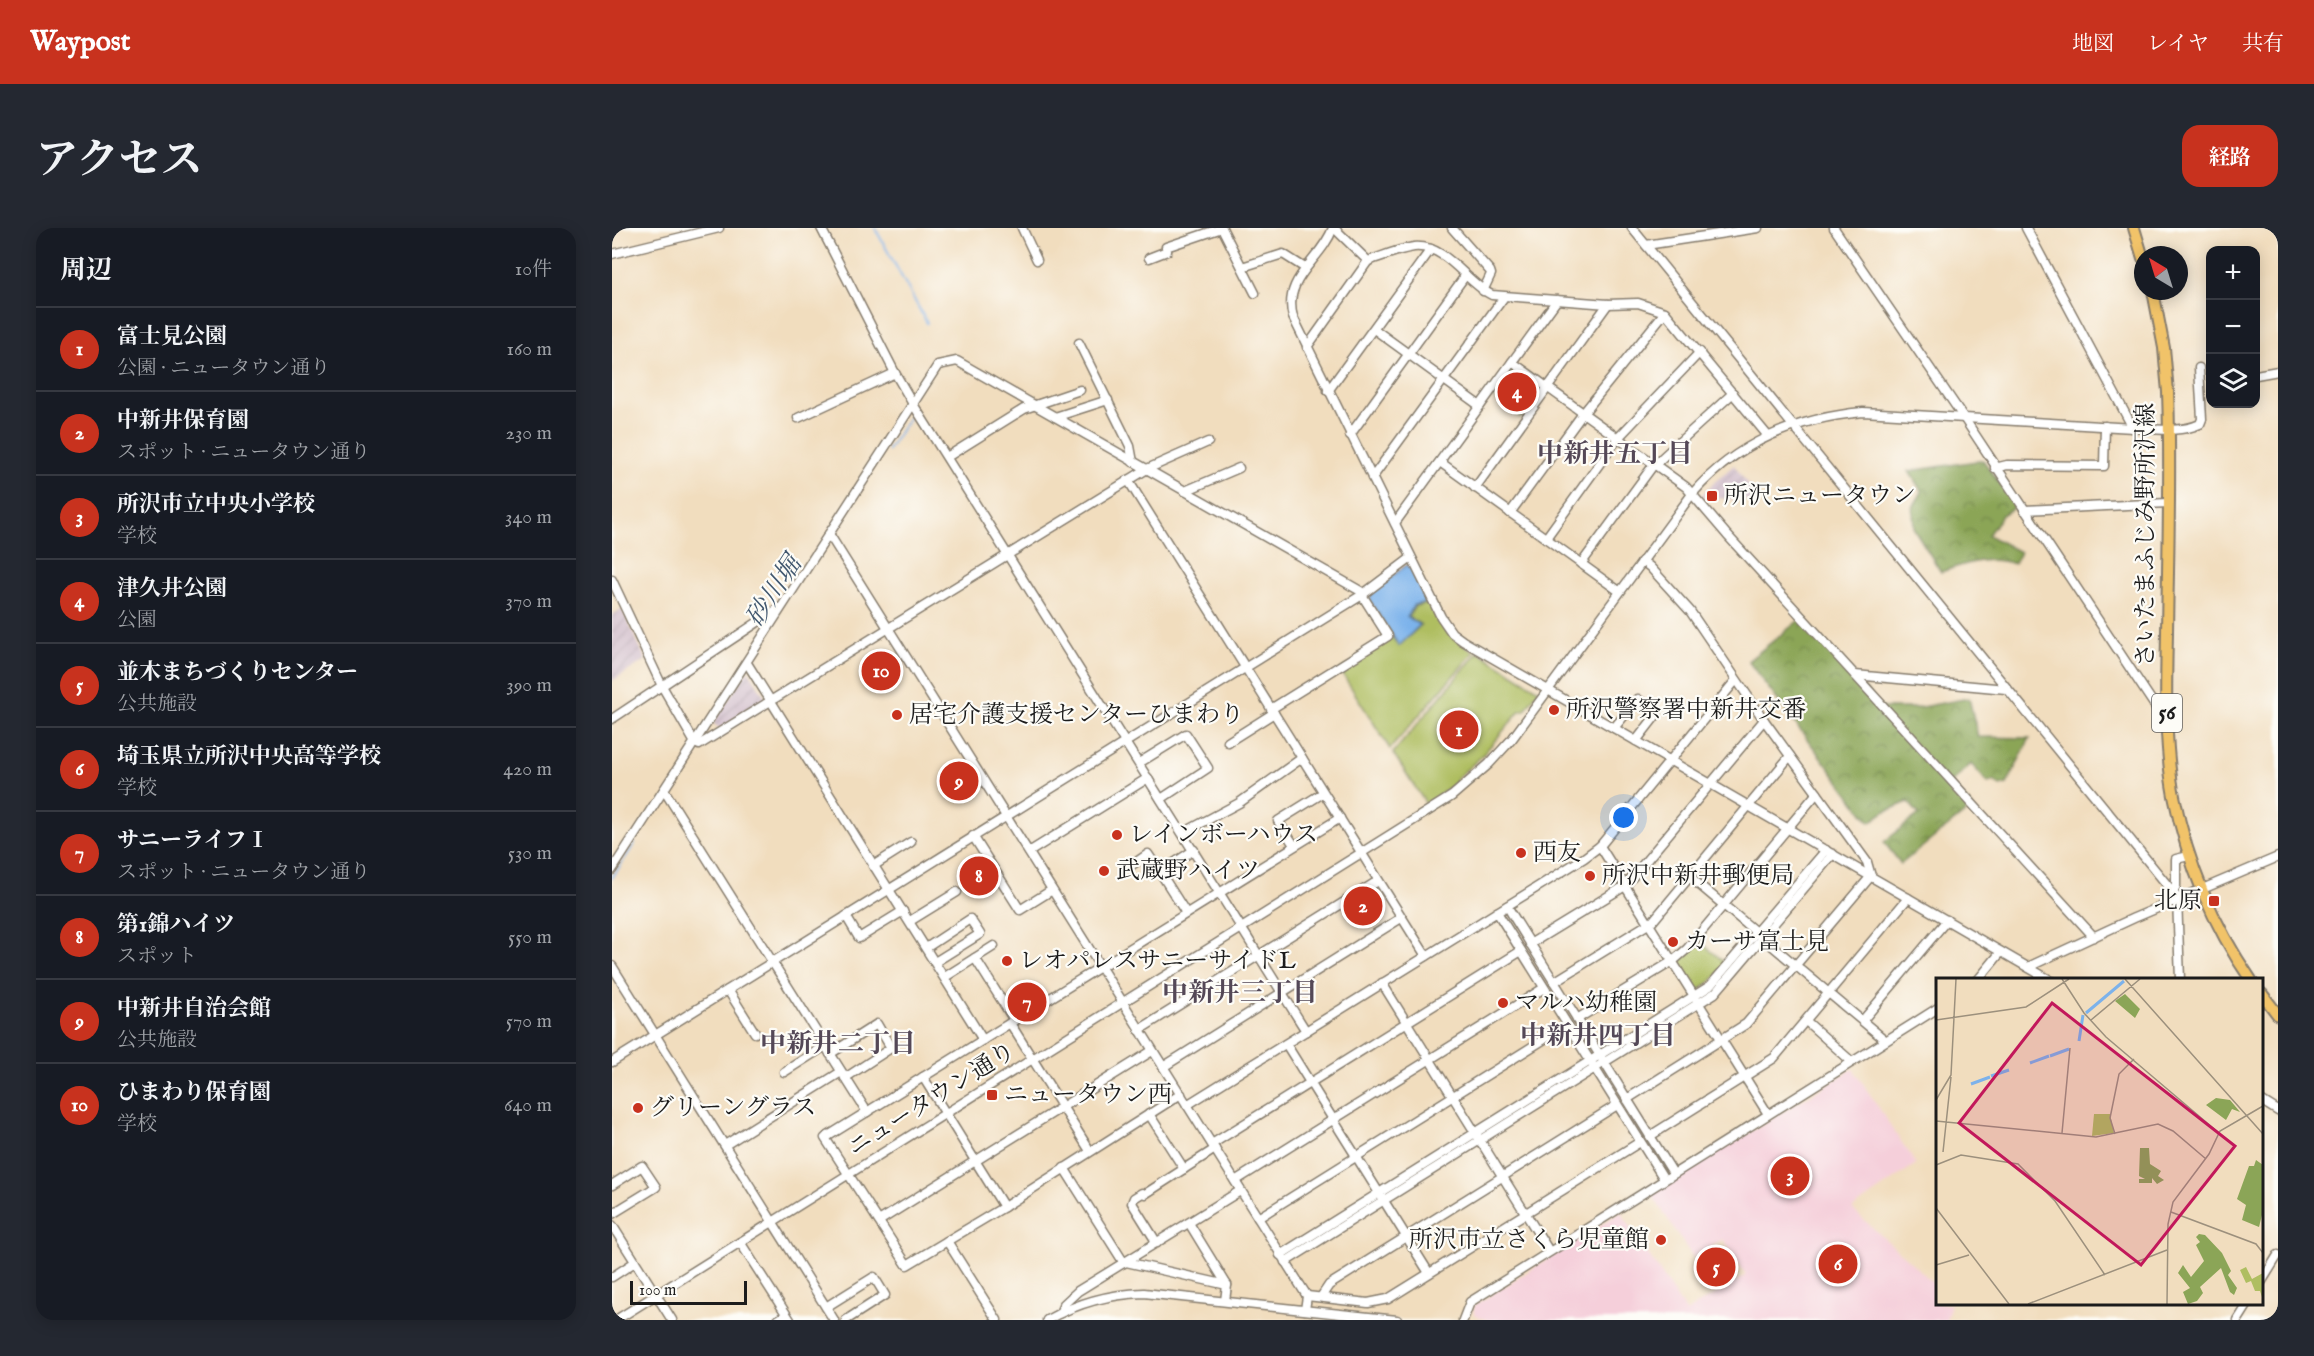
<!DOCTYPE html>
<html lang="ja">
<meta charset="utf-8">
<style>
body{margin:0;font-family:"IM FELL English","Noto Serif JP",serif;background:#242831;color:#f1f3f6}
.controls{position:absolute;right:18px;top:18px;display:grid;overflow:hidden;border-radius:12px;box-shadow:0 3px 15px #0003}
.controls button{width:54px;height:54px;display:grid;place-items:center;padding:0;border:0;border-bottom:2px solid #363941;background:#171b24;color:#f1f3f6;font:30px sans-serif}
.compass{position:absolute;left:1522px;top:18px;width:54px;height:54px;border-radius:50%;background:#171b24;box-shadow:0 3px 15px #0003;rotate:322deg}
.scale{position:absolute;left:18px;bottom:15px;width:117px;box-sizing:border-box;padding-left:6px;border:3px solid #1c1c1c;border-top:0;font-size:16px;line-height:21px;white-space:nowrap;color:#1c1c1c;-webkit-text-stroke:4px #fdfcf7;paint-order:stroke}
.you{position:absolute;left:1012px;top:590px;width:21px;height:21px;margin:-15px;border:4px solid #fff;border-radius:50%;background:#1a73e8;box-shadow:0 0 0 9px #1a73e833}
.badge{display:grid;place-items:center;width:39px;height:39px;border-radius:50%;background:#c8321e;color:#fff;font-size:20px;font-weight:700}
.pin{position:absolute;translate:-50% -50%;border:3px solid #fff;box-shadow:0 2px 6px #0006}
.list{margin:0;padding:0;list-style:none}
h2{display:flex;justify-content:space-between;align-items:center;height:78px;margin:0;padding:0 24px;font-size:26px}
h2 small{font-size:20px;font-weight:400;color:#9ea1a6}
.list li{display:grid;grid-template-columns:39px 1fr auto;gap:18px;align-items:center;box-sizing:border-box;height:84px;padding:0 24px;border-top:2px solid #363941}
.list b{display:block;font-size:22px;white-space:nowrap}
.list p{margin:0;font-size:20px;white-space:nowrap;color:#9ea1a6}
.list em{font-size:20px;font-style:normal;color:#9ea1a6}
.icon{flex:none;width:33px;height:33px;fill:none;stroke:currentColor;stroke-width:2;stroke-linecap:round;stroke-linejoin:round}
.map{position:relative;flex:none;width:1666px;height:1092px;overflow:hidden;border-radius:18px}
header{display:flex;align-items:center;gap:36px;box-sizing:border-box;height:84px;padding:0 30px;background:#c8321e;color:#fff}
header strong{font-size:28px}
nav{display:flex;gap:33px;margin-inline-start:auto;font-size:21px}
.intro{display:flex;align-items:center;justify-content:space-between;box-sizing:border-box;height:144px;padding:0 36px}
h1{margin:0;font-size:42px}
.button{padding:15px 27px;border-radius:18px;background:#c8321e;color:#fff;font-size:21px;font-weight:700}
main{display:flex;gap:36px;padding:0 36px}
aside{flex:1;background:#171b24;border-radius:18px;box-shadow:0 3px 15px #0003}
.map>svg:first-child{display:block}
</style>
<header>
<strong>Waypost</strong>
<nav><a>地図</a><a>レイヤ</a><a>共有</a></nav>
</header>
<div class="intro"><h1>アクセス</h1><a class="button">経路</a></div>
<main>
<aside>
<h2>周辺<small>10件</small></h2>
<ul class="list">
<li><span class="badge">1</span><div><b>富士見公園</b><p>公園 · ニュータウン通り</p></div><em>160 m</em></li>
<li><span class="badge">2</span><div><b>中新井保育園</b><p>スポット · ニュータウン通り</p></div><em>230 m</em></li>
<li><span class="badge">3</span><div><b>所沢市立中央小学校</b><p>学校</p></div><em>340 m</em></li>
<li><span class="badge">4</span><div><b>津久井公園</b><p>公園</p></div><em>370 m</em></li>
<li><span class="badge">5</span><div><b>並木まちづくりセンター</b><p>公共施設</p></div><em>390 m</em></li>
<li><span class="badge">6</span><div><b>埼玉県立所沢中央高等学校</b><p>学校</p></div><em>420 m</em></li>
<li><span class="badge">7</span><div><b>サニーライフⅠ</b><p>スポット · ニュータウン通り</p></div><em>530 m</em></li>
<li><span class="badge">8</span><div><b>第1錦ハイツ</b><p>スポット</p></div><em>550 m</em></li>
<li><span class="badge">9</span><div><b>中新井自治会館</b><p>公共施設</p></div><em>570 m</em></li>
<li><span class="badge">10</span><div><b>ひまわり保育園</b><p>学校</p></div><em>640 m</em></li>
</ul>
</aside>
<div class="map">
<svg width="1666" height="1092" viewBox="0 0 1666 1092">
<defs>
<pattern id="industrial-furrows" width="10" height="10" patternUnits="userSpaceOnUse" patternTransform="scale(1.5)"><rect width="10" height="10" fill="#d1bdcb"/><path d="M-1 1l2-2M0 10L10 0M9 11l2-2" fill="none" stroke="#b3a2ae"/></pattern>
<pattern id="forest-crowns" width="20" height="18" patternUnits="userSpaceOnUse" patternTransform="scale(1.5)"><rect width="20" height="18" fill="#8ba557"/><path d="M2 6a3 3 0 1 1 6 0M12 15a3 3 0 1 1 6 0" fill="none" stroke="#718647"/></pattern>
</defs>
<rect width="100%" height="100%" fill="#fdfcf7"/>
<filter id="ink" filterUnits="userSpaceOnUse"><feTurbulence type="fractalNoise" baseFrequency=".0167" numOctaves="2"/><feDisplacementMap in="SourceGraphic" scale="12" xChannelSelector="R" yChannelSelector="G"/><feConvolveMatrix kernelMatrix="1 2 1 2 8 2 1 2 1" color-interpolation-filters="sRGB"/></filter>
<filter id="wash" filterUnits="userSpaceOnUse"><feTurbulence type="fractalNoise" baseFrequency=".008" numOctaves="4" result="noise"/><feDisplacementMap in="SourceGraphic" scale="24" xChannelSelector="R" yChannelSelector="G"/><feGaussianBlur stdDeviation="1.35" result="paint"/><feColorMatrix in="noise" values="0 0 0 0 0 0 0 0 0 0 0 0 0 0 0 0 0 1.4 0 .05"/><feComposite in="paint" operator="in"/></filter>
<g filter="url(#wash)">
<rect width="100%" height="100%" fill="#f1ddbe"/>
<path fill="#f5cfda" d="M 1241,841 L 1304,936 L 1240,981 L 1325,1058 L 1326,1076 L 1339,1076 L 1334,1092 L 876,1092 L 862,1087 L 862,1078 L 1009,984 L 1074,1084 L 1134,1047 L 1111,1011 L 1081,1030 L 1039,965 Z"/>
<g fill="url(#industrial-furrows)">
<path d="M 1122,237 L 1147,273 L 1088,269 L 1097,259 Z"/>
<path d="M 10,381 L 34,432 L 0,453 L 0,387 Z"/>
<path d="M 136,442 L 155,472 L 108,501 L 101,495 Z"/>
</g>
<g fill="#afbe61" stroke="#666d3e" stroke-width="1.5">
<path d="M 901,139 L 931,160 L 909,190 L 880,168 Z"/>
<path d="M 817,375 C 832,402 836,408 862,424 L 778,521 L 728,442 L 780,409 L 787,418 L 809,397 L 796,389 L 803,378 Z"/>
<path d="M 866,424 L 927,462 L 913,482 L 908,483 L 869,529 L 845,550 L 844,555 L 814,576 L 781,525 Z"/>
<path d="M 1087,713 L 1115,736 L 1103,750 L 1087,763 L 1083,762 L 1066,735 L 1066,732 Z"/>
</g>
<g fill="url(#forest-crowns)" stroke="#54603a" stroke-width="1.5">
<path d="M 1371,232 L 1404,278 L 1390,287 L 1376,307 L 1408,324 L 1402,336 C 1377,327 1353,336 1329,344 L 1302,301 L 1301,279 L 1310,264 L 1297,243 Z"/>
<path d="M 1190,390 L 1270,480 L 1304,480 L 1357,470 L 1366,509 L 1418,510 L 1395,556 L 1388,558 L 1382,553 L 1376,555 L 1359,536 L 1339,555 L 1360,579 L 1289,636 L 1272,614 L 1307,586 L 1296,574 L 1274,583 L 1258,594 L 1136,433 Z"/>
</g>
<path fill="#7cb2eb" stroke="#4c6784" stroke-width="1.5" d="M 795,337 L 798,339 L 816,374 L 802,377 L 795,389 L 808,397 L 787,418 L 758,373 L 759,364 Z"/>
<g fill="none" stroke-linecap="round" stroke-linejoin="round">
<g stroke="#7cb2eb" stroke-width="2">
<path d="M 263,0 L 315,95"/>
<path d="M 276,222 L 299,187"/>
<path d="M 0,650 L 23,615"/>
</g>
</g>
</g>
<g filter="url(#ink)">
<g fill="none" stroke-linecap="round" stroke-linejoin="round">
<defs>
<g id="minor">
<path d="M 209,0 L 283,145 L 301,176 L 694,803"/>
<path d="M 410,0 L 425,32"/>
<path d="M 610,0 L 643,65"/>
<path d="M 721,0 C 709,33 670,50 681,89 L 829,389 L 840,405 L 851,413 L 1438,752"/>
<path d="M 722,0 L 756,33 C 771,28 787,21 802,19 C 835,16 854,55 880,67 L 996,76 L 1026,75 L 1053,84 L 1156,208"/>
<path d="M 840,0 L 878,43 L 879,46 L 871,63"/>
<path d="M 1020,0 L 1565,669 L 1568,752"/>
<path d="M 1222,0 L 1352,190 L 1555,496"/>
<path d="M 1414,0 L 1521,200"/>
<path d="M 1034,17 L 1146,0"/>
<path d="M 0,26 L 107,0"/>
<path d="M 537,30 L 555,23 L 554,19 L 610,0"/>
<path d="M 630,39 L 671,26 L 693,40"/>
<path d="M 762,101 L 868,178"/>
<path d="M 467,115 L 518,218 L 521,234"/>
<path d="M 695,119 L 756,33"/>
<path d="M 900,134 L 1074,259 L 1115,307 L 1482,709"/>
<path d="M 1644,147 L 1666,143"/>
<path d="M 716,163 L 819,21"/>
<path d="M 443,189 L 496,172"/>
<path d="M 186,190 L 283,145"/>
<path d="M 738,207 L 853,48"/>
<path d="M 335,229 L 412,181 L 468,162"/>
<path d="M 828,234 L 1007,363"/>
<path d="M 1383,240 L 1395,237 L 1492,238 L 1493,198"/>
<path d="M 760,250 L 892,69"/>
<path d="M 516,252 L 814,728"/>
<path d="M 863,260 L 996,76"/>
<path d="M 573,263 L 627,240"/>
<path d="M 1412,282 L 1556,275"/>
<path d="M 898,285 L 969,188 L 1053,84"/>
<path d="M 783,295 L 945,72"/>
<path d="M 217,306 L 695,1068 L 693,1082"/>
<path d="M 934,310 L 1006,210 L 1088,124"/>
<path d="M 969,336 L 1040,239 L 1121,165"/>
<path d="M 0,352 L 50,458 L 83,515 L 87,517 L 535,241 L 596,214"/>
<path d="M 135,435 L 371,812"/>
<path d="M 1243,447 L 1394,461"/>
<path d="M 659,481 L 776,408 L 750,367"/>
<path d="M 0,491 L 167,380"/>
<path d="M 1002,500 L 1026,471 L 1045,486 L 1024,513"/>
<path d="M 616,514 L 662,485"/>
<path d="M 527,535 L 574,506 L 596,540 L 549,571"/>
<path d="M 52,562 L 255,884"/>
<path d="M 571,605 L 627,575 L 690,530"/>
<path d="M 361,608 L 408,682 L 440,662"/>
<path d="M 682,617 L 666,593 L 711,565"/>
<path d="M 988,618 L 1156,886"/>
<path d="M 417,624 L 536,550"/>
<path d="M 520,637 L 536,626 L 548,644 L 582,622"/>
<path d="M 261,638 L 299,614"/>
<path d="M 0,642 L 326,137 L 345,133 L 752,365"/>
<path d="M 548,644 L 574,685"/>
<path d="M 1078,649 L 1273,812"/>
<path d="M 1561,664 L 1564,658 L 1564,631 L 1577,628"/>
<path d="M 895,678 L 1061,945"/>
<path d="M 885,684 L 1052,951"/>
<path d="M 234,688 L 247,710 L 291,683"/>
<path d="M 298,693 L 345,664"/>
<path d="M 918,716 L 1013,658 L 1152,492"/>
<path d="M 314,720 L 358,691 L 368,706 L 323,734"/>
<path d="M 363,730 L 402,792"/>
<path d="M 0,738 L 222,1092"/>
<path d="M 1416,739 L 1522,690 L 1666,629"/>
<path d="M 333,749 L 382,718"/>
<path d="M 1366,752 L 1389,724"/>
<path d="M 942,754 L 1041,693 L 1178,528"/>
<path d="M 770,755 L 937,1023"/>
<path d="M 116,762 L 143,805"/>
<path d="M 965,791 L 1061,733 L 1075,721 L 1205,565"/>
<path d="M 1251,792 L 1335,692"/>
<path d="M 1194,793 L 1239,833"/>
<path d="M 398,795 L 478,923"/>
<path d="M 527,802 L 766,653"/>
<path d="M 674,816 L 817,1045"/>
<path d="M 218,826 L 265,796 L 279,820 L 233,850"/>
<path d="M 0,834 L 750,367 L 799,330"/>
<path d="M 551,839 L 789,690"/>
<path d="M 172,844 L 213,818"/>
<path d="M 311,849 L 392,979"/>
<path d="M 569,866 L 392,979 L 295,1037 L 213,910 L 728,590"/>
<path d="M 1015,871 L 1134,796 L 1259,648 L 1255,634 L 1152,492 L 1078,383 L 1038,339 L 1030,333"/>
<path d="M 1650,873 L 1666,883"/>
<path d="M 575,877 L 972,630 L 988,618 L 1124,452"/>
<path d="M 537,886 L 572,941"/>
<path d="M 1038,908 L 1162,830 L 1296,670"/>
<path d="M 600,916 L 909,723"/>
<path d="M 113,917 L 229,844"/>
<path d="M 452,940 L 512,1035"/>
<path d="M 623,953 L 932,760"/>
<path d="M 0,957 L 30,938 L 44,959 L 0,986"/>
<path d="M 646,990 L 955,797"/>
<path d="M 267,993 L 540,823"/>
<path d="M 577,995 L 615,1057"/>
<path d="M 0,997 L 60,1092"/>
<path d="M 335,1013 L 385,1092"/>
<path d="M 128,1014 L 178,1092"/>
<path d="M 545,1015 L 520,975 L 522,970 L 530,965 L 533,966 L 603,921"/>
<path d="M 668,1027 L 1098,758 L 1214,622"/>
<path d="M 514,1034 L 615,1057 L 613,1073"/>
<path d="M 673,1034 L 1103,765 L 1221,626"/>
<path d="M 0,1049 L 23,1034"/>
<path d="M 1650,1053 L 1666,1027"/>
<path d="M 695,1068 L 756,1075 L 776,1071 L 1028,914"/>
<path d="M 709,1069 L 717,1057 L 1005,877"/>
<path d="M 214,1079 L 262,1049 L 273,1067 L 234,1092"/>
<path d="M 448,1085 L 452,1076 L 466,1063 L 628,963"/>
<path d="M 4,1092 L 840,568 L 877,536 L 900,511 L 1080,266 C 1124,215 1185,190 1251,184 L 1521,200 C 1541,201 1569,205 1588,196 L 1590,191 L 1587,140"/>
<path d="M 166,1092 L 174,1087"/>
<path d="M 435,1092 C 465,1075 498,1066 532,1065 L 785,1092"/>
<path d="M 851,1092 L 858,1074 L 1326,780"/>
<path d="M 1626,1092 L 1636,1076"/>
</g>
<g id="major">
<path d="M 1522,0 L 1531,30"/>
<path d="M 1541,63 L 1552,120 L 1556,164 C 1559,244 1556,325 1555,405 C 1554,459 1552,515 1562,568 C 1575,634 1601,697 1639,752"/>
<path d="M 1650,766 L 1666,787"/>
</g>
</defs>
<use href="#minor" stroke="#867c6d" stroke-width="11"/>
<use href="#major" stroke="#867c6d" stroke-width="14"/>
<use href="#minor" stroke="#fff" stroke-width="8"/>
<use href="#major" stroke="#f1c369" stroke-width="10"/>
</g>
</g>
<g fill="#c8321e" stroke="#fdfcf7" stroke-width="2">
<rect x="1094" y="262" width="12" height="12" rx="3"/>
<circle cx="942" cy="482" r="6"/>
<circle cx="285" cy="487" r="6"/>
<circle cx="505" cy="607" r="6"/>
<circle cx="909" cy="625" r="6"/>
<circle cx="492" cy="643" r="6"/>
<circle cx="978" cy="648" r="6"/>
<rect x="1596" y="667" width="12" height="12" rx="3"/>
<circle cx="1061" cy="714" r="6"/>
<circle cx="395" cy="733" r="6"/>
<circle cx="891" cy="775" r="6"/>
<rect x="374" y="861" width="12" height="12" rx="3"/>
<circle cx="26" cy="880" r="6"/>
<circle cx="1049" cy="1012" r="6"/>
</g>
<g text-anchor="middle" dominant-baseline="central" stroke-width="4.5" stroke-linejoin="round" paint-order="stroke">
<rect fill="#fdfcf7" stroke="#605f5e" stroke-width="1.5" x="1540" y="466" width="30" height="38" rx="4.5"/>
<g font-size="22" font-weight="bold" fill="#1c1c1c">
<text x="1555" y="485">56</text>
</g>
<g font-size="24" fill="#1c1c1c" stroke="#fdfcf7" text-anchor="start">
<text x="1112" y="268">所沢ニュータウン</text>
<text x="954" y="482">所沢警察署中新井交番</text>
<text x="297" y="487">居宅介護支援センターひまわり</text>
<text x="517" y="607">レインボーハウス</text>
<text x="921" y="625">西友</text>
<text x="504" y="643">武蔵野ハイツ</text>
<text x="990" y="648">所沢中新井郵便局</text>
<text x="1590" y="673" text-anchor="end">北原</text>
<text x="1073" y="714">カーサ富士見</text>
<text x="407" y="733">レオパレスサニーサイドL</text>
<text x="903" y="775">マルハ幼稚園</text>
<text x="392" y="867">ニュータウン西</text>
<text x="38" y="880">グリーングラス</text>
<text x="1037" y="1012" text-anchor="end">所沢市立さくら児童館</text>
</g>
<g font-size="24" fill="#1c1c1c" stroke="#fdfcf7">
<text transform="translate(1534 307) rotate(-90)">さいたまふじみ野所沢線</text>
<text transform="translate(320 872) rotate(-32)">ニュータウン通り</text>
</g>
<g font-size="26" font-weight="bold" fill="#544857" stroke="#fdfcf7">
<text x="1003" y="226">中新井五丁目</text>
<text x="628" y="765">中新井三丁目</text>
<text x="986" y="808">中新井四丁目</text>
<text x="226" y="816">中新井二丁目</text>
</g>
<g font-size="26" font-style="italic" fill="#42586f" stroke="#fdfcf7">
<text transform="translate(162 364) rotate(-57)">砂川堀</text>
</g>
</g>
<g transform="translate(1324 750)">
<rect width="327" height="327" fill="#f1ddbe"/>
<path d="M 158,136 L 174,136 L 178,155 L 156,158 Z" fill="#afbe61"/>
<path d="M 189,16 L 204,31 L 199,40 L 179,23 ZM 280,120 L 294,122 L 304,134 L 296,131 L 290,142 L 270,127 ZM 204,170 L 213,170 L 214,186 L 225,193 L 222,198 L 228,202 L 221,206 L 216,200 L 216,205 L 203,205 L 203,201 L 209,201 L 203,198 ZM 320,182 L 327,187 L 327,233 L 323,249 L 306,242 L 310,227 L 301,221 L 313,188 L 318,188 ZM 263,256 L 269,257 L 286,275 L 295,293 L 292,297 L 301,310 L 298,317 L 294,314 L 285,290 L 264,309 L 267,315 L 261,323 L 252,326 L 247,314 L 254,310 L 242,295 L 247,287 L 255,299 L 268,283 L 260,267 L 264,264 L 260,259 Z" fill="#8ba557"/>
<path d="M 310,289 L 316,301 L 327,295 L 327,322 L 324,313 L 319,313 L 315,303 L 310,305 L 304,292 Z" fill="#afbe61"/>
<path fill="none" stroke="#7cb2eb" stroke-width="3" d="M 150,35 L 188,3M 143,63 L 147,37M 114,78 L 133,71M 94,85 L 113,78M 55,98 L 73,92M 35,106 L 54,99"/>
<path fill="none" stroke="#9c907d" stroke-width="1.5" d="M 126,1 L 148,35 L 170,59 L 283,155M 189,1 L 327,156M 0,42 L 90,29 L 133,1M 155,42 L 204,1M 0,122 L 15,97 L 20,1M 0,143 L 160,159 L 222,146 L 237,153 L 270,181M 126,155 L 134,70M 179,156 L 174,140 L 183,96 L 198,81M 7,174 L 15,99M 0,187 L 25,177 L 82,186 L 119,223 L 169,297M 0,230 L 73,326M 235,234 L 320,266 L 327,275M 0,287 L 33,277M 92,326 L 231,272M 231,326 L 232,246 L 237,224 L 273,176 L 284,153 L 327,128"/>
<path fill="#c2185b" fill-opacity="0.15" stroke="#c2185b" stroke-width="3" d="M 116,25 L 299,168 L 205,287 L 23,145 Z"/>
<rect width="327" height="327" fill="none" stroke="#1c1c1c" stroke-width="3"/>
</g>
</svg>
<div class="controls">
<button>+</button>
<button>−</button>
<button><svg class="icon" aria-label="layers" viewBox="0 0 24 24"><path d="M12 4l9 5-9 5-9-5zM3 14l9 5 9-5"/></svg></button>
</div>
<svg class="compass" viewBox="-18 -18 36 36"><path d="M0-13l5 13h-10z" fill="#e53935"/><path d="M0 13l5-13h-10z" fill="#9ea1a6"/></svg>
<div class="scale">100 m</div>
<div class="you"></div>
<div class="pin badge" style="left:847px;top:502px">1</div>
<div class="pin badge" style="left:751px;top:678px">2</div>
<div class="pin badge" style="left:1178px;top:948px">3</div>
<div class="pin badge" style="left:905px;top:164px">4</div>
<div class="pin badge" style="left:1104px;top:1039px">5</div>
<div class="pin badge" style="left:1226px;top:1036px">6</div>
<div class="pin badge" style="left:415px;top:774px">7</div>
<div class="pin badge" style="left:367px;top:648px">8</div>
<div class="pin badge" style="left:347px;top:553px">9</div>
<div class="pin badge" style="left:269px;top:443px">10</div>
</div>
</main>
